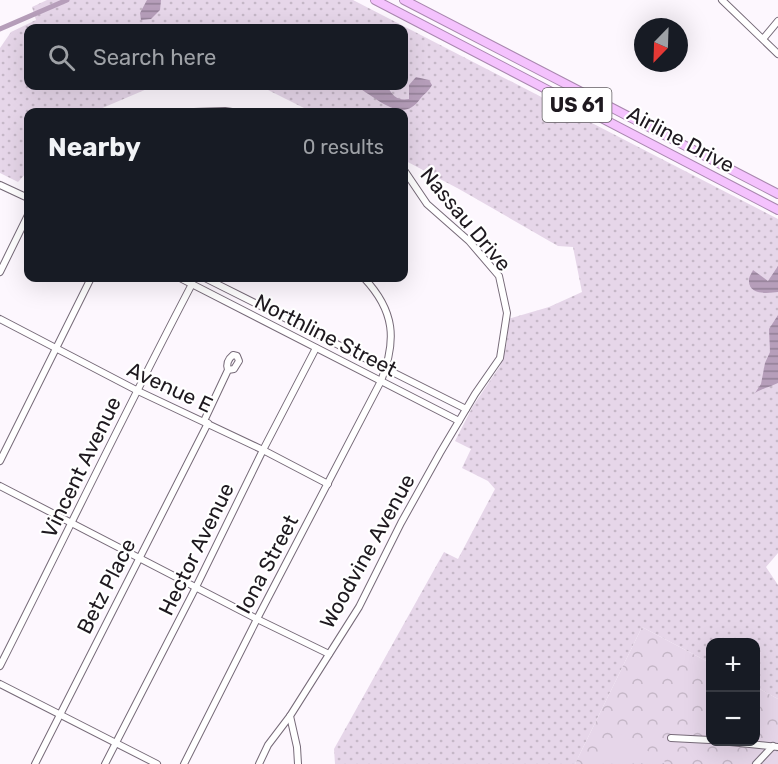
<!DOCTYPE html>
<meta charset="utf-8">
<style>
body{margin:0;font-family:Rubik,sans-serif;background:#242831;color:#f1f3f6}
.controls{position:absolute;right:18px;bottom:18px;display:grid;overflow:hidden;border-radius:12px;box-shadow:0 6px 24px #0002}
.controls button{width:54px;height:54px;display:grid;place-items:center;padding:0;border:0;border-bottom:2px solid #363941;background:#171b24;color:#f1f3f6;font:30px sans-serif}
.compass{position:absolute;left:634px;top:18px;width:54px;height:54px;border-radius:50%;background:#171b24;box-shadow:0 6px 24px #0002;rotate:203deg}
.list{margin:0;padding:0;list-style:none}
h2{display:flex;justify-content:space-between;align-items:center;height:78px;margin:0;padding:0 24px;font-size:26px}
h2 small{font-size:20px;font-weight:400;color:#9ea1a6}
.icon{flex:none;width:33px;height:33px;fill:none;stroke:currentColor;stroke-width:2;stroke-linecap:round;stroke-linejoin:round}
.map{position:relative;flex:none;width:778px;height:764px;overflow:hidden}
.search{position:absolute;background:#171b24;box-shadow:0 6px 24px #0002;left:24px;top:24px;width:384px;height:66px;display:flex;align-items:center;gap:15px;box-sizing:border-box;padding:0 21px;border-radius:12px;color:#9ea1a6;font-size:22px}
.panel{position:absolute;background:#171b24;box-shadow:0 6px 24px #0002;left:24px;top:108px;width:384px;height:174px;border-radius:12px}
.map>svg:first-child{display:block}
</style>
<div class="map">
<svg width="778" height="764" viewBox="0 0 778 764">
<defs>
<pattern id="grass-dots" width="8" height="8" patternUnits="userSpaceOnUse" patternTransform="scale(1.5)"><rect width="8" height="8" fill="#e6d6e9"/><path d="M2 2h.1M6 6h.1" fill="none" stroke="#c5b7c7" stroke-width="1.8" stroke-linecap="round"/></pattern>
<pattern id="park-crowns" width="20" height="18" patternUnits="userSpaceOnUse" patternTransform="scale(1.5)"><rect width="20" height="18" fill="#e6d6e9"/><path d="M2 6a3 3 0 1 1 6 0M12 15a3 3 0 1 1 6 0" fill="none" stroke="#c5b7c7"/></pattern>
<pattern id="water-rules" width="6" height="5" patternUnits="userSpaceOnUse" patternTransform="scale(1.5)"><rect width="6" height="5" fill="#b69eba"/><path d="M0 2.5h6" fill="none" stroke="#938097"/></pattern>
</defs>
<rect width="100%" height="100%" fill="#fdf7fe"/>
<path fill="url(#grass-dots)" d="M 47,0 L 353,0 L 778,219 L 778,553 L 766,567 L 778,585 L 778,699 L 756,687 L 756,642 L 710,642 L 710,663 L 642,627 L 575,764 L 335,764 L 334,749 L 444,552 L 458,559 L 495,489 L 488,481 L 462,468 L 471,449 L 455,441 L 473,406 L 500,366 L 507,342 L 508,319 L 549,307 L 582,292 L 573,247 L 558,246 L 459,189 L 404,160 L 404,112 L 312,112 L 260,86 L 404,86 L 404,28 L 28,28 L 28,86 L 154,86 L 93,112 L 28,112 L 28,171 L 18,182 L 0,173 L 0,48 L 11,32 L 36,20 L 32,7 Z"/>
<path fill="url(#park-crowns)" d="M 642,627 L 710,663 L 710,742 L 756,742 L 756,687 L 778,699 L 778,764 L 575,764 Z"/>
<path fill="#e6d6e9" d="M 619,733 L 667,763 L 599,764 Z"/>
<g fill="url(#water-rules)">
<path d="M 147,0 L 161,0 L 160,10 L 151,19 L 141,20 L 140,13 Z"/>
<path d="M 416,77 L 429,80 L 432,85 C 429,91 424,94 420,99 C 402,126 374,95 355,86 L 387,86 C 393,96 397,101 409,99 L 409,85 Z"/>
<path d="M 778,266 L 778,292 C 769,293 748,296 749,280 C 749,276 752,273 753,270 L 768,281 Z"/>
<path d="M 778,315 L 778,383 C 770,387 763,388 755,393 L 761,384 L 765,363 L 770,352 L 769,329 Z"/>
</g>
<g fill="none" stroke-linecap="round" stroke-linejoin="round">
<path stroke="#b69eba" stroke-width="5" d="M 0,29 L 67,0"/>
<defs>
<g id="minor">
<path d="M 722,0 L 778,54"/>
<path d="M 763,39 L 778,21"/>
<path d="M 194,112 L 225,111 L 232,112"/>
<path d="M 0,185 L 28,198"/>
<path d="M 0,272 L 28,215"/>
<path d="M 180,278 L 459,421"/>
<path d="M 205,278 L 466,409"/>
<path d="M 0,319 L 138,391 L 263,450 L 328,484"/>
<path d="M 204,421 L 228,370 L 234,369 L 239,361 L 237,356 L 233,355 C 228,359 226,364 228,370"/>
<path d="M 0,461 L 91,278"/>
<path d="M 0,486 L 257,619 L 329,654"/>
<path d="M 0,666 C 64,539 126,410 192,284"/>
<path d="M 0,684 L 157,764"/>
<path d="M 671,738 L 710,740"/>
<path d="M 730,742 L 778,747"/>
<path d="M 35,764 L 208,423"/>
<path d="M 105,764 L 196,587 L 263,450 L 316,348"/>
<path d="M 184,764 L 257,619 L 381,381 C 397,340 395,311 364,278"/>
<path d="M 259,764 L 268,745 L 290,716"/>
<path d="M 298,764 L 297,747 L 290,716 L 359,607 L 401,523 L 440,453 L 475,394 L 500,358 L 507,313 L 499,276 L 469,241 L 427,204 L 404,170"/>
<path d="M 756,764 L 773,746"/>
</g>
<g id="highway">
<path d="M 375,0 L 778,210"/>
<path d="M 404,0 L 778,194"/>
</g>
</defs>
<use href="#minor" stroke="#766a78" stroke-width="8"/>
<use href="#highway" stroke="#a987af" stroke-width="10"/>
<use href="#minor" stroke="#fff" stroke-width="6"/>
<use href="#highway" stroke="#f4c2fd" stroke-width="8"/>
</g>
<g text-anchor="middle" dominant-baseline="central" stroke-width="4.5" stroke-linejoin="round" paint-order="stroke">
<rect fill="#fff" stroke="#625e62" stroke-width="1.5" x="542.5" y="88" width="69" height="34" rx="4.5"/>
<g font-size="20" font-weight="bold" fill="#1e191f">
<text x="577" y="105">US 61</text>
</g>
<g font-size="21" fill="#1e191f" stroke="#fff">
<text transform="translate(681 139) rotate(28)">Airline Drive</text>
<text transform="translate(466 219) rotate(50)">Nassau Drive</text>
<text transform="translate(326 335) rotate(27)">Northline Street</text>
<text transform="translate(170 387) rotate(25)">Avenue E</text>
<text transform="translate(81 467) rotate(-64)">Vincent Avenue</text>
<text transform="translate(196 549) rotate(-64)">Hector Avenue</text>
<text transform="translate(367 551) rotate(-61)">Woodvine Avenue</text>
<text transform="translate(267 564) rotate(-62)">Iona Street</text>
<text transform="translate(106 586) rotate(-63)">Betz Place</text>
</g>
</g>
</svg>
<div class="controls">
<button>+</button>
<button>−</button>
</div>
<svg class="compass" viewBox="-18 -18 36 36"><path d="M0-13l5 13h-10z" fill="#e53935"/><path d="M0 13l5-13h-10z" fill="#9ea1a6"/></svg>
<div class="search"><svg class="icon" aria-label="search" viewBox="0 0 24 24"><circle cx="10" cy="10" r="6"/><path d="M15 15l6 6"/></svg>Search here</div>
<section class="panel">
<h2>Nearby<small>0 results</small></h2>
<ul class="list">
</ul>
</section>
</div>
